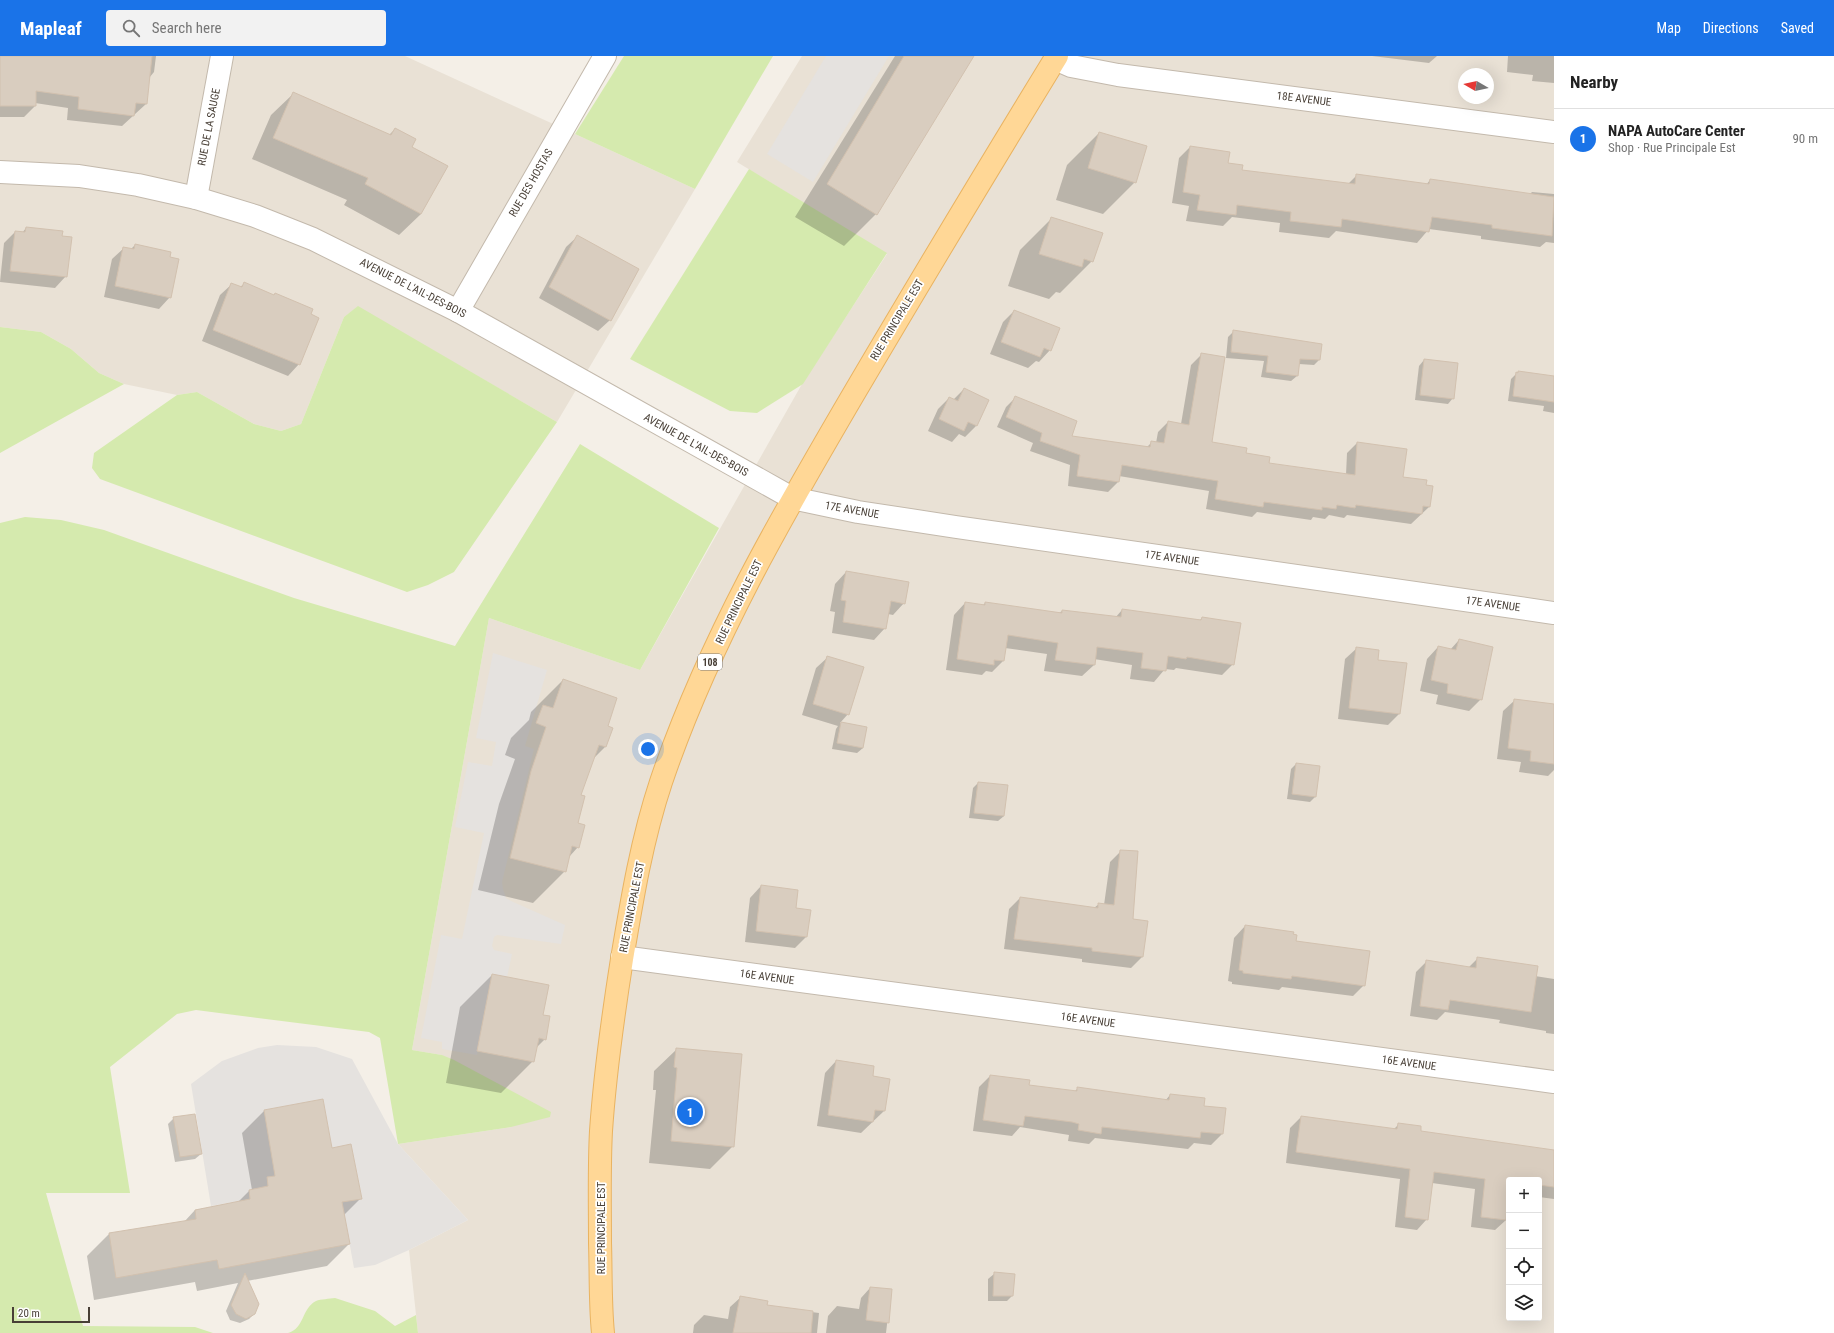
<!DOCTYPE html>
<meta charset="utf-8">
<style>
body{margin:0;font-family:"Roboto Condensed",sans-serif;background:#f2f2f2;color:#222}
.controls{position:absolute;right:12px;bottom:12px;display:grid;overflow:hidden;border-radius:4px;box-shadow:0 4px 16px #0002}
.controls button{width:36px;height:36px;display:grid;place-items:center;padding:0;border:0;border-bottom:1px solid #e0e0e0;background:#fff;color:#222;font:20px sans-serif}
.compass{position:absolute;left:1458px;top:12px;width:36px;height:36px;border-radius:50%;background:#fff;box-shadow:0 4px 16px #0002;rotate:279deg}
.scale{position:absolute;left:12px;bottom:10px;width:78px;box-sizing:border-box;padding-left:4px;border:2px solid #483f36;border-top:0;font-size:11px;line-height:14px;white-space:nowrap;color:#483f36;-webkit-text-stroke:3px #fff;paint-order:stroke}
.you{position:absolute;left:648px;top:693px;width:14px;height:14px;margin:-10px;border:3px solid #fff;border-radius:50%;background:#1a73e8;box-shadow:0 0 0 6px #1a73e833}
.badge{display:grid;place-items:center;width:26px;height:26px;border-radius:50%;background:#1a73e8;color:#fff;font-size:13px;font-weight:700}
.pin{position:absolute;translate:-50% -50%;border:2px solid #fff;box-shadow:0 1px 4px #0006}
.list{margin:0;padding:0;list-style:none}
h2{display:flex;justify-content:space-between;align-items:center;height:52px;margin:0;padding:0 16px;font-size:17px}
h2 small{font-size:13px;font-weight:400;color:#767676}
.list li{display:grid;grid-template-columns:26px 1fr auto;gap:12px;align-items:center;box-sizing:border-box;height:60px;padding:0 16px;border-top:1px solid #e0e0e0}
.list b{display:block;font-size:15px;white-space:nowrap}
.list p{margin:0;font-size:13px;white-space:nowrap;color:#767676}
.list em{font-size:13px;font-style:normal;color:#767676}
.icon{flex:none;width:22px;height:22px;fill:none;stroke:currentColor;stroke-width:2;stroke-linecap:round;stroke-linejoin:round}
.map{position:relative;flex:none;width:1554px;height:1277px;overflow:hidden}
header{display:flex;align-items:center;gap:24px;box-sizing:border-box;height:56px;padding:0 20px;background:#1a73e8;color:#fff}
header strong{font-size:19px}
nav{display:flex;gap:22px;margin-inline-start:auto;font-size:14px}
.search{width:280px;height:36px;background:#f2f2f2;display:flex;align-items:center;gap:10px;box-sizing:border-box;padding:0 14px;border-radius:4px;color:#767676;font-size:15px}
main{display:flex}
aside{flex:1;background:#fff}
.map>svg:first-child{display:block}
</style>
<header>
<strong>Mapleaf</strong>
<div class="search"><svg class="icon" aria-label="search" viewBox="0 0 24 24"><circle cx="10" cy="10" r="6"/><path d="M15 15l6 6"/></svg>Search here</div>
<nav><a>Map</a><a>Directions</a><a>Saved</a></nav>
</header>
<main>
<div class="map">
<svg width="1554" height="1277" viewBox="0 0 1554 1277">
<rect width="100%" height="100%" fill="#f4efe7"/>
<g fill="#e9e1d5" fill-rule="evenodd">
<path d="M 0,0 L 405,0 L 695,133 L 557,366 L 358,251 L 344,261 L 301,368 L 281,375 L 254,368 L 197,336 L 177,339 L 124,328 L 99,317 L 71,293 L 41,276 L 0,271 Z"/>
<path d="M 802,0 L 1554,0 L 1554,1277 L 418,1277 L 409,1194 L 468,1164 L 398,1088 L 511,1071 L 442,999 L 412,994 L 489,562 L 640,614 L 802,328 L 887,198 L 737,106 ZM 1464,18 L 1488,18 L 1488,42 L 1464,42 ZM 1509,1124 L 1539,1124 L 1539,1262 L 1509,1262 Z"/>
</g>
<g fill="#d5eaae">
<path d="M 624,0 L 773,0 L 695,133 L 575,78 Z"/>
<path d="M 749,113 L 887,197 L 803,328 L 757,357 L 730,355 L 630,303 Z"/>
<path d="M 358,250 L 557,366 L 454,516 L 428,529 L 407,536 L 100,423 L 92,412 L 94,397 L 177,339 L 197,336 L 254,368 L 281,375 L 301,368 L 344,261 Z"/>
<path d="M 0,271 L 41,276 L 71,293 L 99,317 L 124,328 L 0,397 Z"/>
<path d="M 580,388 L 719,472 L 640,614 L 489,562 L 412,994 L 442,999 L 454,1004 L 551,1056 L 550,1061 L 511,1071 L 398,1088 L 380,982 L 369,976 L 196,954 L 177,958 L 110,1011 L 130,1137 L 46,1137 L 83,1270 L 195,1271 L 213,1277 L 0,1277 L 0,467 L 25,461 L 61,464 L 104,474 L 294,542 L 455,590 Z"/>
<path d="M 335,1242 L 375,1255 L 395,1270 L 416,1259 L 418,1277 L 288,1277 C 305,1272 301,1253 316,1245 C 321,1243 329,1243 335,1242 Z"/>
</g>
<g fill="#e5e2df">
<path d="M 826,0 L 889,0 L 813,126 L 767,98 Z"/>
<path d="M 493,597 L 547,614 L 525,690 L 534,693 L 502,826 L 503,833 L 506,842 L 511,845 L 565,869 L 561,888 L 497,879 L 494,881 L 492,890 L 494,894 L 512,898 L 507,921 L 492,919 L 477,999 L 442,993 L 442,986 L 421,982 L 441,879 L 462,883 L 484,777 L 455,771 L 468,706 L 492,710 L 496,686 L 476,682 Z"/>
<path d="M 277,989 L 316,991 L 352,1003 L 398,1088 L 468,1164 L 409,1194 L 375,1209 L 354,1212 L 342,1146 L 362,1142 L 351,1089 L 332,1092 L 323,1043 L 264,1054 L 279,1138 L 211,1150 L 191,1028 L 222,1005 L 258,992 Z"/>
</g>
<g fill="#0003">
<path d="M 0,0 L 156,0 L 154,16 L 149,22 L 146,48 L 122,70 L 67,64 L 68,52 L 35,47 L 35,50 L 24,61 L 0,61 Z"/>
<path d="M 895,0 L 968,0 L 972,2 L 876,158 L 844,190 L 795,161 Z"/>
<path d="M 1372,0 L 1437,0 L 1429,7 Z"/>
<path d="M 1508,0 L 1554,0 L 1554,27 L 1532,25 L 1533,19 L 1507,16 Z"/>
<path d="M 293,38 L 389,79 L 395,73 L 410,91 L 421,158 L 399,179 L 344,149 L 347,144 L 252,103 L 271,59 Z"/>
<path d="M 1099,77 L 1135,126 L 1103,158 L 1056,144 L 1067,109 Z"/>
<path d="M 1190,91 L 1241,115 L 1348,128 L 1357,119 L 1426,129 L 1430,124 L 1529,139 L 1532,136 L 1554,138 L 1554,187 L 1546,186 L 1540,191 L 1481,183 L 1481,180 L 1429,173 L 1417,187 L 1336,175 L 1329,182 L 1279,176 L 1280,167 L 1232,161 L 1223,170 L 1186,165 L 1189,150 L 1172,147 L 1179,102 Z"/>
<path d="M 1052,162 L 1092,205 L 1060,237 L 1056,236 L 1049,243 L 1008,230 L 1020,194 Z"/>
<path d="M 26,172 L 61,181 L 66,220 L 55,232 L 0,226 L 4,187 L 15,176 L 22,177 Z"/>
<path d="M 578,180 L 610,264 L 598,275 L 539,242 L 566,191 Z"/>
<path d="M 135,189 L 169,202 L 170,241 L 159,253 L 104,241 L 112,203 L 124,192 L 131,193 Z"/>
<path d="M 232,228 L 240,231 L 244,228 L 273,240 L 275,238 L 299,308 L 288,320 L 202,285 L 220,239 Z"/>
<path d="M 1014,255 L 1050,294 L 1039,306 L 1036,305 L 1028,312 L 990,298 L 1003,266 Z"/>
<path d="M 1234,275 L 1319,304 L 1314,309 L 1299,308 L 1297,320 L 1291,325 L 1261,321 L 1264,305 L 1226,302 L 1228,281 Z"/>
<path d="M 1202,298 L 1211,387 L 1267,408 L 1346,419 L 1347,397 L 1357,387 L 1402,421 L 1432,431 L 1429,451 L 1411,468 L 1347,459 L 1344,462 L 1329,459 L 1325,463 L 1313,461 L 1311,464 L 1257,456 L 1252,461 L 1206,453 L 1209,435 L 1119,420 L 1118,426 L 1108,436 L 1068,430 L 1070,409 L 1030,395 L 1033,387 L 997,371 L 1006,351 L 1016,341 L 1071,381 L 1147,391 L 1152,386 L 1156,387 L 1158,376 L 1168,366 L 1181,368 L 1191,309 Z"/>
<path d="M 1424,304 L 1453,342 L 1448,348 L 1415,344 L 1419,310 Z"/>
<path d="M 1518,316 L 1554,321 L 1554,357 L 1543,355 L 1544,350 L 1508,345 L 1511,323 Z"/>
<path d="M 964,333 L 988,344 L 976,370 L 965,381 L 959,378 L 952,386 L 928,375 L 938,353 L 949,342 L 953,344 Z"/>
<path d="M 846,516 L 904,547 L 893,559 L 888,558 L 885,572 L 874,584 L 832,577 L 835,556 L 830,555 L 835,528 Z"/>
<path d="M 965,547 L 982,550 L 985,547 L 1059,557 L 1062,555 L 1115,562 L 1122,554 L 1200,564 L 1202,562 L 1233,608 L 1222,619 L 1176,612 L 1174,614 L 1165,613 L 1154,626 L 1130,623 L 1132,609 L 1094,603 L 1094,609 L 1082,620 L 1044,615 L 1047,598 L 1005,592 L 1003,605 L 992,616 L 986,615 L 982,619 L 946,614 L 954,559 Z"/>
<path d="M 1459,584 L 1481,643 L 1469,655 L 1436,648 L 1438,639 L 1420,635 L 1427,603 L 1438,591 L 1450,594 Z"/>
<path d="M 1357,592 L 1399,658 L 1388,669 L 1338,663 L 1345,603 Z"/>
<path d="M 828,601 L 848,658 L 840,667 L 866,672 L 863,692 L 857,697 L 832,693 L 836,673 L 838,670 L 802,659 L 816,612 Z"/>
<path d="M 563,624 L 606,671 L 605,691 L 593,703 L 580,740 L 577,768 L 578,791 L 569,801 L 565,815 L 533,847 L 478,834 L 499,748 L 515,703 L 505,699 L 511,682 L 529,664 L 531,656 Z"/>
<path d="M 1515,644 L 1554,649 L 1554,714 L 1548,720 L 1519,716 L 1521,706 L 1497,703 L 1503,655 Z"/>
<path d="M 1296,708 L 1319,711 L 1315,741 L 1310,746 L 1287,743 L 1291,713 Z"/>
<path d="M 978,727 L 1004,760 L 998,765 L 969,762 L 973,732 Z"/>
<path d="M 1121,795 L 1131,864 L 1146,866 L 1142,901 L 1131,912 L 1082,906 L 1082,903 L 1004,893 L 1009,853 L 1020,842 L 1094,852 L 1099,848 L 1104,849 L 1110,806 Z"/>
<path d="M 761,830 L 806,881 L 795,892 L 745,886 L 750,842 Z"/>
<path d="M 1245,870 L 1295,886 L 1364,929 L 1353,940 L 1282,931 L 1279,934 L 1232,928 L 1232,926 L 1228,925 L 1234,882 Z"/>
<path d="M 1478,902 L 1535,920 L 1554,923 L 1554,978 L 1546,977 L 1546,975 L 1499,967 L 1500,964 L 1445,956 L 1437,964 L 1410,960 L 1416,916 L 1427,905 L 1468,912 Z"/>
<path d="M 492,919 L 542,960 L 545,983 L 536,992 L 533,1005 L 501,1037 L 446,1027 L 460,951 Z"/>
<path d="M 677,993 L 733,1090 L 710,1113 L 649,1107 L 656,1034 L 653,1034 L 654,1015 Z"/>
<path d="M 836,1005 L 872,1021 L 884,1055 L 861,1077 L 817,1070 L 825,1017 Z"/>
<path d="M 990,1020 L 1028,1030 L 1074,1036 L 1078,1032 L 1165,1045 L 1170,1039 L 1203,1051 L 1222,1078 L 1211,1089 L 1194,1087 L 1188,1093 L 1095,1082 L 1089,1088 L 1068,1085 L 1069,1079 L 1020,1071 L 1012,1080 L 973,1075 L 979,1031 Z"/>
<path d="M 322,1044 L 331,1093 L 361,1142 L 344,1159 L 349,1188 L 327,1210 L 247,1225 L 254,1258 L 249,1263 L 240,1267 L 230,1264 L 226,1255 L 238,1227 L 197,1235 L 195,1226 L 94,1244 L 87,1200 L 109,1178 L 184,1166 L 195,1154 L 238,1146 L 249,1135 L 252,1134 L 242,1077 L 264,1055 Z"/>
<path d="M 1301,1061 L 1393,1074 L 1399,1068 L 1420,1076 L 1554,1095 L 1554,1143 L 1539,1141 L 1539,1124 L 1509,1124 L 1506,1164 L 1495,1174 L 1471,1171 L 1475,1133 L 1432,1127 L 1427,1163 L 1417,1174 L 1395,1171 L 1400,1123 L 1286,1107 L 1290,1072 Z"/>
<path d="M 174,1062 L 201,1098 L 195,1103 L 175,1106 L 168,1068 Z"/>
<path d="M 994,1218 L 1013,1219 L 1012,1240 L 1007,1245 L 988,1245 L 988,1223 Z"/>
<path d="M 870,1232 L 891,1234 L 886,1277 L 888,1277 L 826,1277 L 828,1260 L 837,1250 L 859,1253 L 861,1242 Z"/>
<path d="M 741,1241 L 766,1250 L 819,1257 L 817,1277 L 693,1277 L 694,1269 L 704,1259 L 728,1263 L 730,1251 Z"/>
</g>
<g fill="#d9cdbf" stroke="#d2c1af">
<path d="M 0,0 L 152,0 L 147,48 L 136,47 L 134,60 L 78,53 L 79,41 L 36,35 L 36,50 L 0,50 Z"/>
<path d="M 904,0 L 974,0 L 877,159 L 827,128 Z"/>
<path d="M 293,36 L 391,79 L 395,72 L 416,83 L 412,91 L 448,110 L 421,158 L 365,128 L 368,122 L 273,82 Z"/>
<path d="M 1099,76 L 1147,90 L 1136,127 L 1088,112 Z"/>
<path d="M 1190,90 L 1230,96 L 1228,107 L 1243,109 L 1242,114 L 1355,128 L 1356,118 L 1429,128 L 1430,123 L 1554,141 L 1552,180 L 1492,172 L 1492,169 L 1432,161 L 1429,176 L 1342,163 L 1341,171 L 1290,165 L 1291,156 L 1237,149 L 1236,159 L 1197,154 L 1200,139 L 1183,136 Z"/>
<path d="M 1051,161 L 1103,177 L 1093,206 L 1084,203 L 1082,211 L 1039,198 Z"/>
<path d="M 26,171 L 63,175 L 62,180 L 72,181 L 67,221 L 10,215 L 15,175 L 25,176 Z"/>
<path d="M 577,179 L 639,213 L 611,265 L 549,231 Z"/>
<path d="M 135,188 L 171,196 L 170,201 L 179,203 L 171,242 L 115,230 L 123,191 L 134,193 Z"/>
<path d="M 244,226 L 274,239 L 275,237 L 313,253 L 311,258 L 319,262 L 300,309 L 213,274 L 231,227 L 242,231 Z"/>
<path d="M 1014,254 L 1060,272 L 1051,295 L 1044,292 L 1040,301 L 1001,286 Z"/>
<path d="M 1233,274 L 1322,288 L 1320,304 L 1300,303 L 1298,320 L 1266,316 L 1268,300 L 1231,296 Z"/>
<path d="M 1201,297 L 1225,301 L 1212,386 L 1247,392 L 1246,397 L 1270,401 L 1269,407 L 1355,419 L 1357,386 L 1407,393 L 1403,421 L 1427,424 L 1426,429 L 1433,430 L 1430,451 L 1423,450 L 1422,458 L 1356,449 L 1355,452 L 1337,449 L 1336,453 L 1322,451 L 1322,454 L 1264,446 L 1263,451 L 1215,443 L 1218,425 L 1122,409 L 1119,426 L 1077,420 L 1080,399 L 1040,385 L 1042,377 L 1006,361 L 1015,340 L 1077,365 L 1072,380 L 1150,391 L 1151,385 L 1164,387 L 1168,365 L 1189,369 Z"/>
<path d="M 1424,303 L 1458,307 L 1454,343 L 1420,339 Z"/>
<path d="M 1518,315 L 1554,320 L 1554,346 L 1513,340 L 1516,316 L 1518,317 Z"/>
<path d="M 964,332 L 989,344 L 977,370 L 968,366 L 964,375 L 939,363 L 949,341 L 958,345 Z"/>
<path d="M 846,515 L 909,526 L 905,548 L 891,545 L 886,573 L 843,566 L 846,545 L 841,544 Z"/>
<path d="M 965,546 L 985,549 L 985,546 L 1062,557 L 1062,554 L 1121,561 L 1122,553 L 1201,564 L 1202,561 L 1241,567 L 1234,609 L 1187,601 L 1186,603 L 1168,600 L 1166,615 L 1141,612 L 1143,597 L 1097,591 L 1095,609 L 1055,604 L 1058,587 L 1008,579 L 1004,605 L 994,604 L 994,609 L 957,603 Z"/>
<path d="M 1459,583 L 1493,591 L 1482,644 L 1447,637 L 1448,628 L 1431,624 L 1438,590 L 1456,594 Z"/>
<path d="M 1356,591 L 1379,594 L 1378,604 L 1407,607 L 1400,658 L 1349,652 Z"/>
<path d="M 827,600 L 864,611 L 849,659 L 813,648 Z"/>
<path d="M 563,623 L 617,642 L 608,670 L 613,672 L 606,691 L 599,689 L 581,739 L 585,740 L 578,767 L 585,769 L 579,792 L 572,790 L 566,816 L 510,802 L 531,715 L 546,671 L 536,667 L 543,649 L 553,652 Z"/>
<path d="M 1514,643 L 1554,648 L 1554,708 L 1530,705 L 1531,695 L 1508,692 Z"/>
<path d="M 841,666 L 867,671 L 863,692 L 837,687 Z"/>
<path d="M 1296,707 L 1320,710 L 1316,741 L 1292,738 Z"/>
<path d="M 978,726 L 1008,729 L 1004,760 L 974,757 Z"/>
<path d="M 1120,794 L 1138,795 L 1133,863 L 1148,865 L 1143,901 L 1092,895 L 1092,892 L 1014,883 L 1020,841 L 1098,852 L 1098,847 L 1114,849 Z"/>
<path d="M 761,829 L 798,834 L 796,852 L 811,854 L 807,881 L 756,875 Z"/>
<path d="M 1245,869 L 1294,876 L 1293,878 L 1297,879 L 1296,885 L 1370,895 L 1365,930 L 1292,920 L 1291,923 L 1243,917 L 1243,915 L 1239,914 Z"/>
<path d="M 1477,901 L 1538,910 L 1531,956 L 1450,944 L 1448,954 L 1420,950 L 1426,904 L 1476,912 Z"/>
<path d="M 492,918 L 549,929 L 543,959 L 550,960 L 546,984 L 539,982 L 534,1006 L 477,995 Z"/>
<path d="M 676,992 L 742,998 L 734,1091 L 671,1085 L 677,1012 L 674,1011 Z"/>
<path d="M 836,1004 L 874,1010 L 873,1020 L 890,1023 L 885,1055 L 875,1054 L 873,1066 L 828,1059 Z"/>
<path d="M 990,1019 L 1030,1024 L 1029,1029 L 1077,1035 L 1077,1031 L 1169,1044 L 1170,1038 L 1205,1042 L 1204,1050 L 1226,1052 L 1223,1078 L 1201,1076 L 1200,1082 L 1102,1071 L 1101,1078 L 1078,1074 L 1079,1068 L 1072,1066 L 1025,1060 L 1023,1070 L 983,1064 Z"/>
<path d="M 323,1043 L 332,1092 L 351,1088 L 362,1143 L 342,1146 L 350,1188 L 219,1213 L 217,1204 L 116,1222 L 109,1177 L 196,1163 L 195,1154 L 250,1143 L 249,1134 L 268,1130 L 267,1121 L 275,1120 L 264,1054 Z"/>
<path d="M 195,1058 L 202,1098 L 180,1101 L 173,1061 Z"/>
<path d="M 1301,1060 L 1397,1073 L 1398,1067 L 1421,1070 L 1421,1075 L 1554,1094 L 1554,1131 L 1539,1129 L 1539,1124 L 1509,1124 L 1506,1164 L 1481,1161 L 1485,1123 L 1434,1116 L 1428,1164 L 1405,1161 L 1410,1113 L 1296,1096 Z"/>
<path d="M 994,1216 L 1015,1218 L 1013,1240 L 993,1240 Z"/>
<path d="M 245,1217 L 259,1248 L 255,1258 L 246,1263 L 236,1258 L 231,1249 Z"/>
<path d="M 870,1231 L 892,1233 L 889,1267 L 866,1264 Z"/>
<path d="M 740,1240 L 768,1245 L 767,1249 L 813,1255 L 811,1277 L 733,1277 Z"/>
</g>
<g fill="none" stroke-linecap="round" stroke-linejoin="round">
<defs>
<g id="minor">
<path d="M 1055,3 L 1071,10 L 1118,19 L 1554,76"/>
<path d="M 0,116 L 79,120 L 138,129 L 196,142 L 255,160 L 313,183 L 458,255 L 792,442 L 858,456 L 956,471 L 1554,557"/>
<path d="M 196,142 L 222,0"/>
<path d="M 458,255 L 605,0"/>
<path d="M 622,901 L 1554,1026"/>
</g>
<path id="major" d="M 603,1277 C 600,1247 601,1217 600,1187 C 600,1150 599,1112 601,1075 C 605,1017 613,960 622,903 C 632,843 642,783 661,726 C 708,587 782,460 856,334 C 922,222 989,111 1057,0"/>
</defs>
<use href="#minor" stroke="#c3b9ac" stroke-width="24"/>
<use href="#major" stroke="#e9b361" stroke-width="24"/>
<use href="#minor" stroke="#fff" stroke-width="22"/>
<use href="#major" stroke="#ffd796" stroke-width="22"/>
</g>
<g text-anchor="middle" dominant-baseline="central" stroke-width="3.5" stroke-linejoin="round" paint-order="stroke">
<rect fill="#fff" stroke="#7f7972" stroke-width="1" x="698" y="598" width="24" height="16" rx="3"/>
<g font-size="10" font-weight="bold" fill="#483f36">
<text x="710" y="606">108</text>
</g>
<g font-size="11" fill="#483f36" stroke="#fff">
<text transform="translate(1304 43) rotate(7)">18E AVENUE</text>
<text transform="translate(209 71) rotate(-79)">RUE DE LA SAUGE</text>
<text transform="translate(531 127) rotate(-60)">RUE DES HOSTAS</text>
<text transform="translate(413 232) rotate(27)">AVENUE DE L'AIL-DES-BOIS</text>
<text transform="translate(897 264) rotate(-59)">RUE PRINCIPALE EST</text>
<text transform="translate(696 389) rotate(29)">AVENUE DE L'AIL-DES-BOIS</text>
<text transform="translate(852 454) rotate(10)">17E AVENUE</text>
<text transform="translate(1172 502) rotate(8)">17E AVENUE</text>
<text transform="translate(739 546) rotate(-64)">RUE PRINCIPALE EST</text>
<text transform="translate(1493 548) rotate(8)">17E AVENUE</text>
<text transform="translate(632 851) rotate(-79)">RUE PRINCIPALE EST</text>
<text transform="translate(767 921) rotate(8)">16E AVENUE</text>
<text transform="translate(1088 964) rotate(8)">16E AVENUE</text>
<text transform="translate(1409 1007) rotate(8)">16E AVENUE</text>
<text transform="translate(601 1172) rotate(-90)">RUE PRINCIPALE EST</text>
</g>
</g>
</svg>
<div class="controls">
<button>+</button>
<button>−</button>
<button><svg class="icon" aria-label="locate" viewBox="0 0 24 24"><circle cx="12" cy="12" r="6"/><path d="M12 2v4M12 18v4M2 12h4M18 12h4"/></svg></button>
<button><svg class="icon" aria-label="layers" viewBox="0 0 24 24"><path d="M12 4l9 5-9 5-9-5zM3 14l9 5 9-5"/></svg></button>
</div>
<svg class="compass" viewBox="-18 -18 36 36"><path d="M0-13l5 13h-10z" fill="#e53935"/><path d="M0 13l5-13h-10z" fill="#767676"/></svg>
<div class="scale">20 m</div>
<div class="you"></div>
<div class="pin badge" style="left:690px;top:1056px">1</div>
</div>
<aside>
<h2>Nearby<small></small></h2>
<ul class="list">
<li><span class="badge">1</span><div><b>NAPA AutoCare Center</b><p>Shop · Rue Principale Est</p></div><em>90 m</em></li>
</ul>
</aside>
</main>
